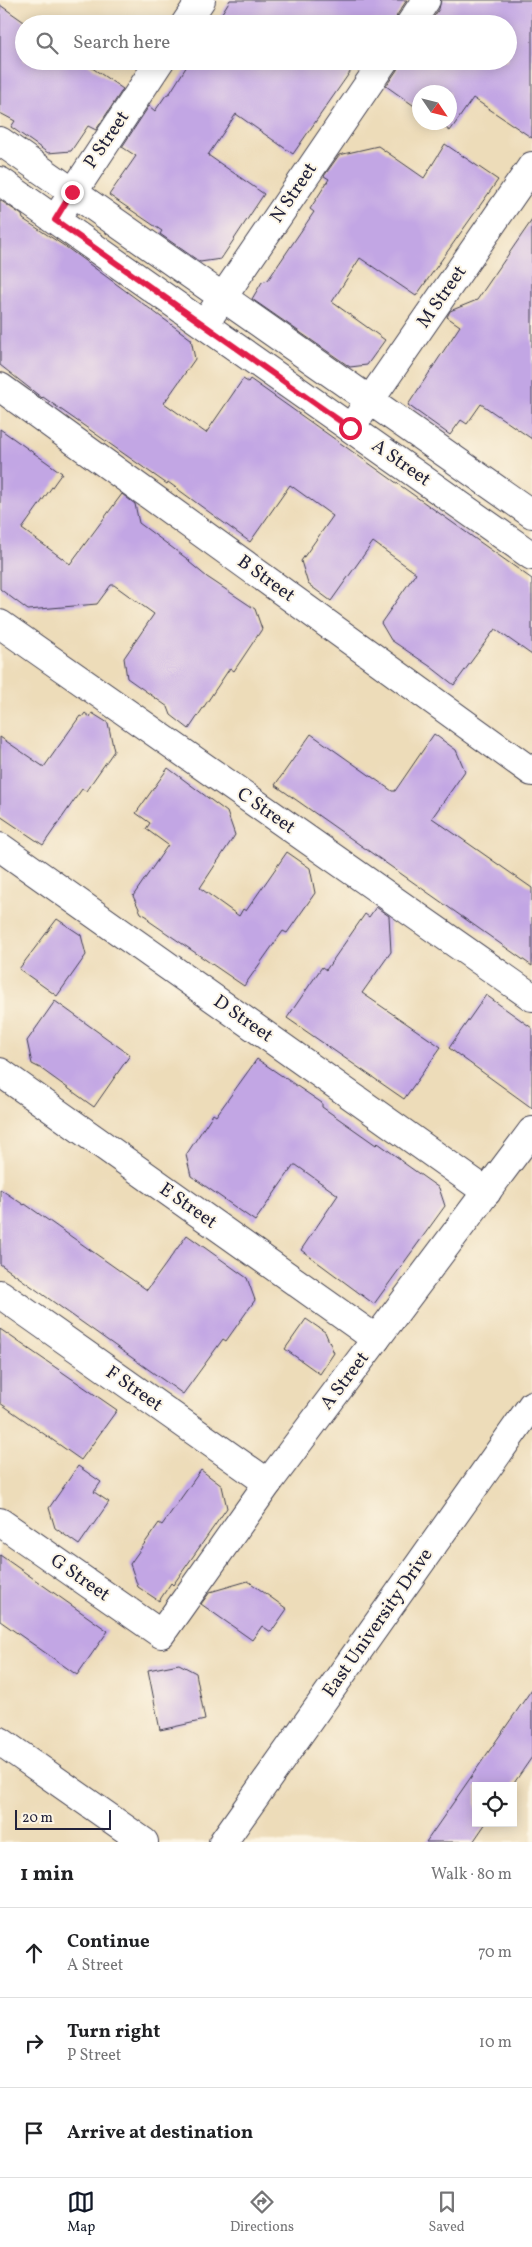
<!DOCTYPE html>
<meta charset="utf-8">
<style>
body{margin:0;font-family:Vollkorn,serif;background:#f2f2f2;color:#202124}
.controls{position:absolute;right:15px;bottom:15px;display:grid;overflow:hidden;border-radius:0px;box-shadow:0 2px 12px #0003}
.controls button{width:45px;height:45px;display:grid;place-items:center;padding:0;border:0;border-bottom:1px solid #e0e0e0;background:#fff;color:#202124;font:25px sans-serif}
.compass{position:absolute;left:412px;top:85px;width:45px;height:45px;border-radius:50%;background:#fff;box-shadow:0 2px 12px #0003;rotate:125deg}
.scale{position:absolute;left:15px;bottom:12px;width:96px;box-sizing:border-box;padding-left:5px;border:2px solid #22223b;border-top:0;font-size:14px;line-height:18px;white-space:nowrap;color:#22223b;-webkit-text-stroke:4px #fcf5e5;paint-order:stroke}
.stop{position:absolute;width:15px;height:15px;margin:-11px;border:4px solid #e11d48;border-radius:50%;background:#fff}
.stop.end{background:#e11d48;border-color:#fff;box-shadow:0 1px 5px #0008}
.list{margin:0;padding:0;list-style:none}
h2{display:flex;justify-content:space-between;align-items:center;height:65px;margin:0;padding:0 20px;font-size:21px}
h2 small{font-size:16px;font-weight:400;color:#757577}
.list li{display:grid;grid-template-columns:32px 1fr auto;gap:15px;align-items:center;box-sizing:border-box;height:90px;padding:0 20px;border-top:1px solid #e0e0e0}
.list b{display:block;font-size:19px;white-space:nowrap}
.list p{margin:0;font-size:16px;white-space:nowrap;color:#757577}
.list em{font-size:16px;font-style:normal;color:#757577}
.icon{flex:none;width:28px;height:28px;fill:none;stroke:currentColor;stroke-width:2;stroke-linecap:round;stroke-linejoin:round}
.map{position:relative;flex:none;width:532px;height:1842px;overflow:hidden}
.search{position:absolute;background:#fff;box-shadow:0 2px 12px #0003;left:15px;right:15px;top:15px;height:55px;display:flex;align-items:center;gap:12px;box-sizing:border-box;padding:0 18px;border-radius:28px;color:#757577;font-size:19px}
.sheet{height:335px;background:#fff}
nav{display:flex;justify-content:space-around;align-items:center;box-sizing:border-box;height:70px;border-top:1px solid #e0e0e0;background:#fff;font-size:14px;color:#757577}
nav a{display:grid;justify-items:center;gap:2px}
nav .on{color:#111827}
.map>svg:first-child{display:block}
</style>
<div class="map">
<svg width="532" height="1842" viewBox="0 0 532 1842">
<rect width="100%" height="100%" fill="#fcf5e5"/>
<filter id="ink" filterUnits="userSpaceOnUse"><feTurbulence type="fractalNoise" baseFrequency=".02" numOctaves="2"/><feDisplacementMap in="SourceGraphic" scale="10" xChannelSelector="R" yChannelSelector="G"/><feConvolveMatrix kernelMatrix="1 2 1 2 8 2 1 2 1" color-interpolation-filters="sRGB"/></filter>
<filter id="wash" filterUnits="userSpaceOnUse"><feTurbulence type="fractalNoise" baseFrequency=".0096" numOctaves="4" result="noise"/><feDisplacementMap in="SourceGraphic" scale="20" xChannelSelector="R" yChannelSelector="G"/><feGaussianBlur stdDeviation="1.12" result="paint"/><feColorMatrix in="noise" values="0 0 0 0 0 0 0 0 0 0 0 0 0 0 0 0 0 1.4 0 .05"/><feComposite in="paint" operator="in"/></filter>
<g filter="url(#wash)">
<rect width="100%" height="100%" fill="#eddcb9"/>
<g id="blocks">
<g fill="#c2a6e4">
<path d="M 230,0 L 407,0 L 397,15 L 394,24 L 215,24 Z"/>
<path d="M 441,0 L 532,0 L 532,138 L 473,98 L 450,131 L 437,122 L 450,122 L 450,92 L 420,92 L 420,110 L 386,86 L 397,70 L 399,61 L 508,61 L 508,24 L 429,24 L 439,9 Z"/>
<path d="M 0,5 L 27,24 L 24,24 L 24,61 L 82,61 L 123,89 L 96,130 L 88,126 L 71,151 L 48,153 L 11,127 L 15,121 L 0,113 Z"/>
<path d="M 190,61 L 365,61 L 360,68 L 355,65 L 293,154 L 236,114 L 208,155 L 264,194 L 221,259 L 200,262 L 160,234 L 162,231 L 109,195 L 136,156 L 122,147 L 149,106 L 155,111 L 166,95 L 170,93 Z"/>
<path d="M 445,144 L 498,180 L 416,296 L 360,258 L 332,302 L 385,340 L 367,365 L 350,367 L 252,299 L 262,282 L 268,280 L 314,212 L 310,209 L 329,179 L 324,176 L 339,155 L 378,146 L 424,178 Z"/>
<path d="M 0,200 L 22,215 L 23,219 L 66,247 L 191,339 L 195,359 L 164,403 L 206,433 L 243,379 L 248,382 L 250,379 L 532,579 L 532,655 L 495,629 L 454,685 L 431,667 L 391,640 L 381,623 L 416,573 L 373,542 L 331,601 L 308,584 L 301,561 L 333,516 L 290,485 L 250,542 L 168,482 L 167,484 L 43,397 L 42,398 L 0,365 Z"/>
<path d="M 532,220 L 532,439 L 481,404 L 467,424 L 461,420 L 450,435 L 408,405 L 460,326 L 447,317 L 450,311 L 477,300 Z"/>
<path d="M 0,429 L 62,473 L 22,529 L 70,564 L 122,494 L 135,504 L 139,523 L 190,561 L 189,562 L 207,577 L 255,609 L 262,629 L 234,671 L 230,668 L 189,729 L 171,715 L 168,707 L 127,678 L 124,658 L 154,614 L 114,585 L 111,585 L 97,604 L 28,610 L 0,589 Z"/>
<path d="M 85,713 L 90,717 L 92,713 L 108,723 L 114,751 L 86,791 L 82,789 L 43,845 L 0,816 L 0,737 L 44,767 L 80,716 L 82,717 Z"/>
<path d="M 311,734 L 392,791 L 395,791 L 434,734 L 456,750 L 465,771 L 432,818 L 532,888 L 532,966 L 275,785 Z"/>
<path d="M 168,768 L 227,812 L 235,835 L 200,888 L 239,916 L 243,909 L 246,911 L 287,852 L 310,868 L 315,893 L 287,933 L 283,931 L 244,986 L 149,921 L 148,917 L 141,913 L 133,896 L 168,845 L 146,829 L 150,823 L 136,813 Z"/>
<path d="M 376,907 L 389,916 L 391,952 L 362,993 L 441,1047 L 404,1099 L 287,1018 L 322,967 L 326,970 L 365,914 L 369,917 Z"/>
<path d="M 57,919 L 81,935 L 86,955 L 57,996 L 19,969 Z"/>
<path d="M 486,995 L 532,1028 L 532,1108 L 449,1048 Z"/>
<path d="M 55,1001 L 130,1055 L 94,1107 L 40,1068 L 32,1064 L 27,1041 Z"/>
<path d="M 257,1059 L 322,1103 L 322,1107 L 376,1145 L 378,1143 L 400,1159 L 401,1161 L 439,1188 L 445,1206 L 374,1304 L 301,1250 L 338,1195 L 296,1165 L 294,1165 L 255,1221 L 191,1176 L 186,1155 L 213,1114 L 216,1116 Z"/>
<path d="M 0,1189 L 24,1205 L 25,1204 L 147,1290 L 187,1235 L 247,1278 L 255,1300 L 226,1341 L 223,1339 L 183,1394 L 0,1264 Z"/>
<path d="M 306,1319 L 325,1332 L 334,1353 L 320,1374 L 285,1349 Z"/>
<path d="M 0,1329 L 117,1410 L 81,1460 L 0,1403 Z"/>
<path d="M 78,1466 L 101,1482 L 94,1492 L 109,1502 L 79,1545 L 55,1528 L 49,1508 Z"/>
<path d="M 201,1470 L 222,1486 L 227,1508 L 173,1585 L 171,1583 L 159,1601 L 138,1587 L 130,1564 L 159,1523 L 162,1525 Z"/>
<path d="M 0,1555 L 108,1631 L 77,1675 L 0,1621 Z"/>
<path d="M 248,1581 L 287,1609 L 271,1632 L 262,1626 L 252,1640 L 201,1604 L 210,1592 Z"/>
<path d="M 179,1664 L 196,1673 L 205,1720 L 160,1730 L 148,1670 Z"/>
<path d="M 532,1689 L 532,1757 L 512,1786 L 476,1786 L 476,1823 L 486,1823 L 473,1842 L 426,1842 Z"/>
</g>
</g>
</g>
<g filter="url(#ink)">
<use href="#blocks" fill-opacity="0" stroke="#403e4e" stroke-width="1"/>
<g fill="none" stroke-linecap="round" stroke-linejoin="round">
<defs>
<g id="street">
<path d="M 185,24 L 201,0"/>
<path d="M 410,24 L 426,0"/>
<path d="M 0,141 L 532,514"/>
<path d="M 0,181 L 532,556"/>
<path d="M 63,208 L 160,61"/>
<path d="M 212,313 L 384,61"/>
<path d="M 0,387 L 532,772"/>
<path d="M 359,416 L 532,166"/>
<path d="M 0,624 L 532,997"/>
<path d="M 0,847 L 487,1192"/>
<path d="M 0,1072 L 376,1339"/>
<path d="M 0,1294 L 268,1483"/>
<path d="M 0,1522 L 161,1634 L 268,1483 L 532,1131"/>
</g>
<g id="secondary">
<path d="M 0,1741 L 144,1842"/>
<path d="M 223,1842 L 532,1405"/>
</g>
</defs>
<use href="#street" stroke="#403e4e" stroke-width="30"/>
<use href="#secondary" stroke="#403e4e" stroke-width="30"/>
<use href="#street" stroke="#fff" stroke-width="28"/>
<use href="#secondary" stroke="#fff" stroke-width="28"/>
</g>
</g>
<g fill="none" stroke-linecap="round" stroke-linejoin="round" filter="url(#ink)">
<path stroke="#e11d48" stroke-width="6" d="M 72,192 L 55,220 L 350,428"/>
</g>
<g text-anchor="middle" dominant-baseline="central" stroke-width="4" stroke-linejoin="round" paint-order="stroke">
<g font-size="19" fill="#22223b" stroke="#fcf5e5">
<text transform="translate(107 140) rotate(-56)">P Street</text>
<text transform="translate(294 193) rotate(-56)">N Street</text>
<text transform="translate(442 297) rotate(-55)">M Street</text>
<text transform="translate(401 463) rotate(35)">A Street</text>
<text transform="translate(266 579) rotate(36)">B Street</text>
<text transform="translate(266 811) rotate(35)">C Street</text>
<text transform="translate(243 1019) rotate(35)">D Street</text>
<text transform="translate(188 1206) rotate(35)">E Street</text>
<text transform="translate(345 1381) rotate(-53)">A Street</text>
<text transform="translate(134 1389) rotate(35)">F Street</text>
<text transform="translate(80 1578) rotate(35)">G Street</text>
<text transform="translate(378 1623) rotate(-55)">East University Drive</text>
</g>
</g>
</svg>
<div class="controls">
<button><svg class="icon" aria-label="locate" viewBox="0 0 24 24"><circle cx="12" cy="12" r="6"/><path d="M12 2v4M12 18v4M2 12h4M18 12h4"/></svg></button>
</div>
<svg class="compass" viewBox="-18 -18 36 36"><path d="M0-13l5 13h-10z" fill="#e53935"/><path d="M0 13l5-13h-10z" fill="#757577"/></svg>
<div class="scale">20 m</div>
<div class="stop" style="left:350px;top:428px"></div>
<div class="stop end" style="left:72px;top:192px"></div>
<div class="search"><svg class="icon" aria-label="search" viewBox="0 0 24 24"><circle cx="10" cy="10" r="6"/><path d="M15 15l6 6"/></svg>Search here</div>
</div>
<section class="sheet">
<h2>1 min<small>Walk · 80 m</small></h2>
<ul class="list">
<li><svg class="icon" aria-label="ahead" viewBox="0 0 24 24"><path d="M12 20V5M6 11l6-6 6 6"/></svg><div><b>Continue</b><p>A Street</p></div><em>70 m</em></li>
<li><svg class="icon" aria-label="right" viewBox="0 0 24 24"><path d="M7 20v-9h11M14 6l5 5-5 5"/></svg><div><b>Turn right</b><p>P Street</p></div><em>10 m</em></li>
<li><svg class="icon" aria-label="arrive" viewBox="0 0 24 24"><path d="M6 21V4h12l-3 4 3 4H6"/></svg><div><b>Arrive at destination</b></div></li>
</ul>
</section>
<nav>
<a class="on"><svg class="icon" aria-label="map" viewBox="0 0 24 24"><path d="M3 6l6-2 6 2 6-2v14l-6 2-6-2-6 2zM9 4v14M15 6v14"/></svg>Map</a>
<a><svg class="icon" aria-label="directions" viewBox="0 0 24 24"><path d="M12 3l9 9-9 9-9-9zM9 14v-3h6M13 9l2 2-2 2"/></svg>Directions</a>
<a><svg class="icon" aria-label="saved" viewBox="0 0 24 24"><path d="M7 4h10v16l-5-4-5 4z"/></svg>Saved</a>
</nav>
